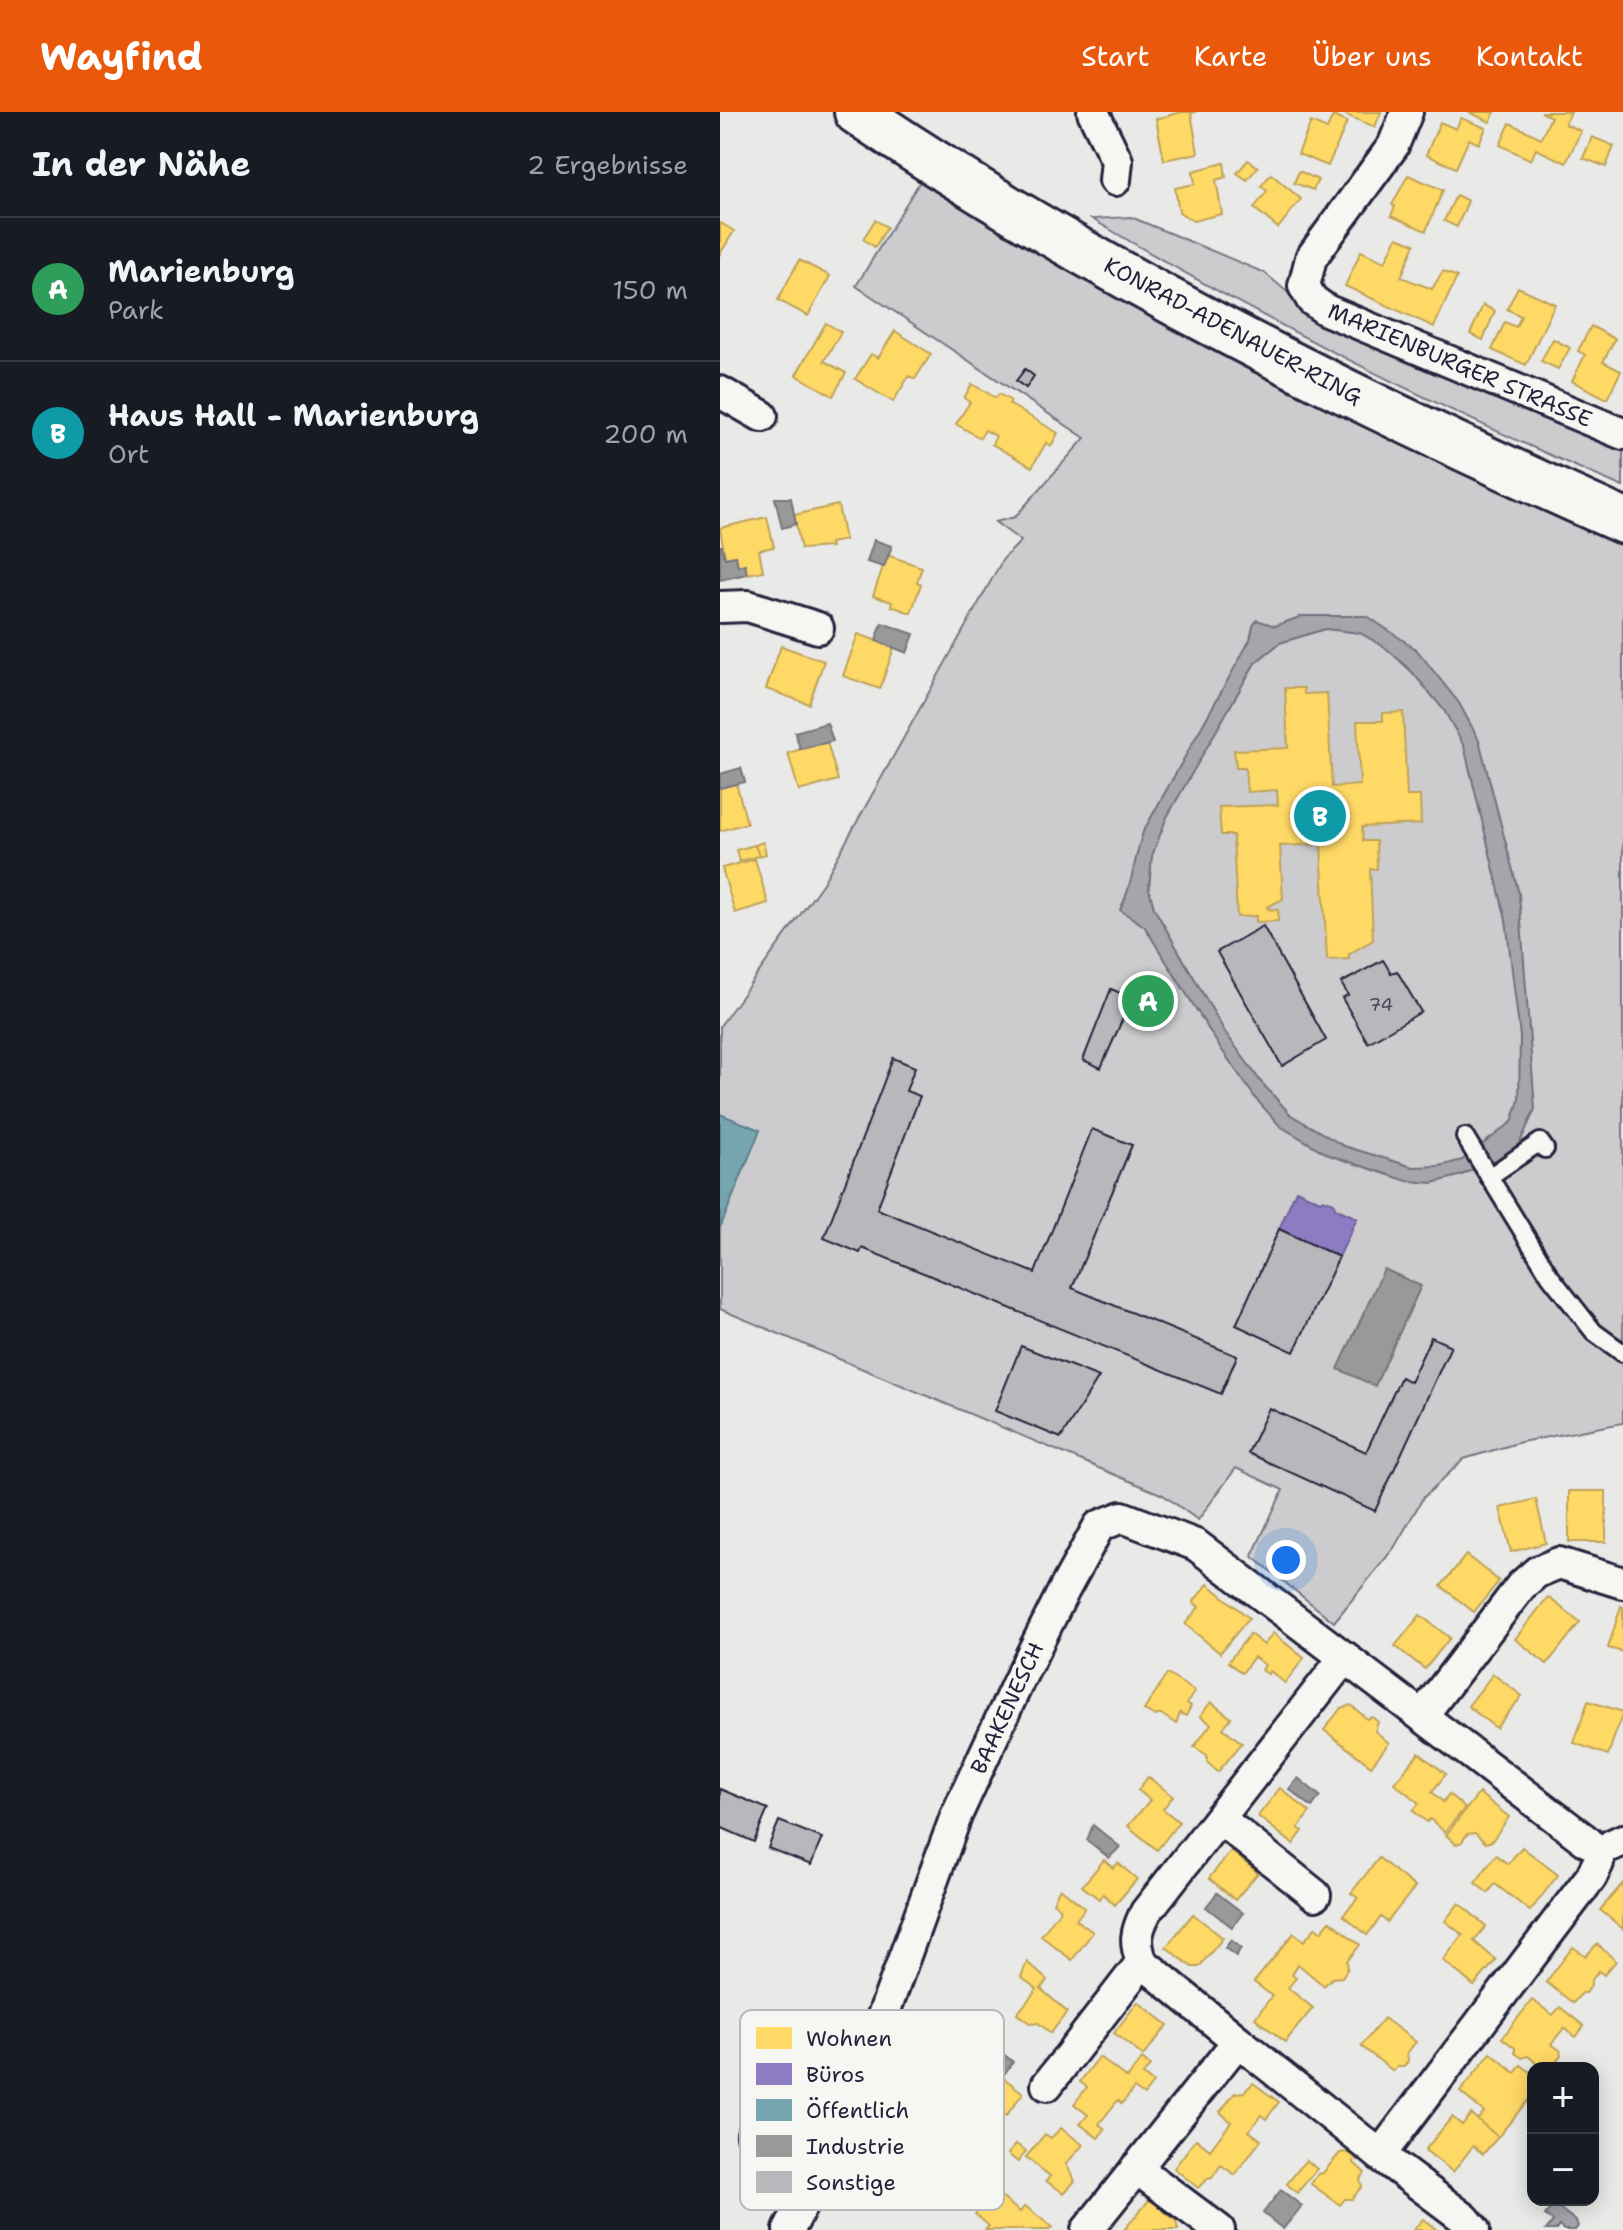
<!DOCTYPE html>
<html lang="de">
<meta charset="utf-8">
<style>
body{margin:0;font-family:"Shantell Sans",sans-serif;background:#242831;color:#f1f3f6}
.controls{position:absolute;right:24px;bottom:24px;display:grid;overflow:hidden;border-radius:16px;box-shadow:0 4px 20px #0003}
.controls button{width:72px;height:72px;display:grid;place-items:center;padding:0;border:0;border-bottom:2px solid #363941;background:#171b24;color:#f1f3f6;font:40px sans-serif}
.you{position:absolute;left:566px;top:1448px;width:28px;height:28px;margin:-20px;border:6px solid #fff;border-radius:50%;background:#1a73e8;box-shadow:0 0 0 12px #1a73e833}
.badge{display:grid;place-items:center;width:52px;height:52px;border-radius:50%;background:#ea580c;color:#fff;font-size:26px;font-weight:700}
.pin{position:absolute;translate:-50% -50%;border:4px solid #fff;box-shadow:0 2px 8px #0006}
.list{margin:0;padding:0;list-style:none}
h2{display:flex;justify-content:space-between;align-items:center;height:104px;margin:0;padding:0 32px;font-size:34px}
h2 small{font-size:26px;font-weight:400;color:#9ea1a6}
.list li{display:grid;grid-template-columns:52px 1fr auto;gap:24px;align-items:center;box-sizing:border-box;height:144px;padding:0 32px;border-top:2px solid #363941}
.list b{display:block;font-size:30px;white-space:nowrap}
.list p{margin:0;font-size:26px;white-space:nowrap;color:#9ea1a6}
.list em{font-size:26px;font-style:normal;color:#9ea1a6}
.map{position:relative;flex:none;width:903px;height:2118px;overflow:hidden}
header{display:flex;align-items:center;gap:48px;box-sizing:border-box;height:112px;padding:0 40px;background:#ea580c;color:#fff}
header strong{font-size:38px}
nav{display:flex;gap:44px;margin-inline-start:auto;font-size:28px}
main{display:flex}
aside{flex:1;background:#171b24}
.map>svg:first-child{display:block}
</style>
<header>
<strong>Wayfind</strong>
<nav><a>Start</a><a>Karte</a><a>Über uns</a><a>Kontakt</a></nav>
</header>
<main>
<aside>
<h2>In der Nähe<small>2 Ergebnisse</small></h2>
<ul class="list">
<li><span class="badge" style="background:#2e9e5b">A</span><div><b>Marienburg</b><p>Park</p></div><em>150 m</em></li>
<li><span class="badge" style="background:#0f9aa8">B</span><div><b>Haus Hall - Marienburg</b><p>Ort</p></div><em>200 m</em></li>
</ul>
</aside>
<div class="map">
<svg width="903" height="2118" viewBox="0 0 903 2118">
<rect width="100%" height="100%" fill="#e9e9e7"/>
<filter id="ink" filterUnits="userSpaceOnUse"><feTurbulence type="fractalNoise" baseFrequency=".0125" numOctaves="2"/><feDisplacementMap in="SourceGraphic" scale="16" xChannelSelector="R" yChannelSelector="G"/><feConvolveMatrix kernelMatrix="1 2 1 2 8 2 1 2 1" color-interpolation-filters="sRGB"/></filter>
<g filter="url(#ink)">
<g fill="#ccccce" stroke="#777784" stroke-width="2">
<path d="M 205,61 L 903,429 L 903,1311 L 801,1330 L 744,1347 L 703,1386 L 674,1436 L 614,1510 L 532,1444 L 563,1378 L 516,1356 L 478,1408 L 443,1383 L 0,1197 L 0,914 L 103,771 L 283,447 L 301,429 L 275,410 L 295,405 L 365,326 L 136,174 Z"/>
<path d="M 411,105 L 545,161 L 573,185 L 903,338 L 903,375 C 720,297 543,209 372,107 Z"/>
</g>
<g fill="#a5a5ac" stroke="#71717f" stroke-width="2" fill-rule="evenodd">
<path d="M 582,504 L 647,504 L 696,537 L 739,591 L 759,628 L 799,782 L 815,997 L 796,1039 L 780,1052 L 771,1048 L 742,1063 L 713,1071 L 687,1069 L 609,1043 L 560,1014 L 536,987 L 499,934 L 424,814 L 400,798 C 413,773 414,746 423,720 L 530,528 L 533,514 L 537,508 L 555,514 ZM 605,517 L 640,521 L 666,536 L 692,560 L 724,598 L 744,634 L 786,808 L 800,925 L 799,988 L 792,1010 L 742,1048 L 720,1054 L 693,1055 L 624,1034 L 571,1003 L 541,970 L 505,920 L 434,796 L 429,777 L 432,744 L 447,705 L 535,551 L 560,531 Z"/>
<path d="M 834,2092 L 856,2109 L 858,2114 L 855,2118 L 844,2118 L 839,2114 L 836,2118 L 826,2118 L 833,2109 L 825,2103 Z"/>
</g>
<g fill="#ffd966" stroke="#bda259" stroke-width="2">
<path d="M 461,0 L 476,0 L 471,1 L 478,41 L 444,48 L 436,7 Z"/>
<path d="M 627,0 L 661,0 L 655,15 L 626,3 Z"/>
<path d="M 749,0 L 775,0 L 770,10 Z"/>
<path d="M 821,0 L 851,0 L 845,12 L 861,19 L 846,51 L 816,37 L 811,48 L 780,33 L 790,11 L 821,26 L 831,5 Z"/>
<path d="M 613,4 L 627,10 L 608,54 L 578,42 L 591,10 L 607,17 Z"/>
<path d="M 741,6 L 766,16 L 759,32 L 749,27 L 736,56 L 706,43 L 720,10 L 736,17 Z"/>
<path d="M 872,25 L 894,34 L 886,55 L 863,46 Z"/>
<path d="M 528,48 L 538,55 L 527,68 L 517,61 Z"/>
<path d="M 504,51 L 506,65 L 496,68 L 502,102 L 473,109 L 459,100 L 455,76 L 475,72 L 473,59 Z"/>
<path d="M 579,59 L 598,68 L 593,78 L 574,71 Z"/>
<path d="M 551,62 L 581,87 L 558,116 L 534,96 L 547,79 L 541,74 Z"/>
<path d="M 688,63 L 723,78 L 706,119 L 671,104 L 675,94 L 672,93 Z"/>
<path d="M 736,83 L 748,89 L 737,115 L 724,109 Z"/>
<path d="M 155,108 L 167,115 L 155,135 L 143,127 Z"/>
<path d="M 1,111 L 14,119 L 0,142 L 0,113 Z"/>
<path d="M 677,125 L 695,132 L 681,165 L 712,177 L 723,159 L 737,165 L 714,215 L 625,174 L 641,139 L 665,150 Z"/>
<path d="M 79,148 L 110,164 L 88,204 L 58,188 Z"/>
<path d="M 798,175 L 835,192 L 806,253 L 772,238 L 785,210 L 796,215 L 801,204 L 787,197 Z"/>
<path d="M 763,193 L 775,199 L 763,228 L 750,222 Z"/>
<path d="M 106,211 L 121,220 L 104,249 L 126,261 L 113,284 L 76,263 Z"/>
<path d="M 871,214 L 895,227 L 883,250 L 901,259 L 887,287 L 852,269 L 865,243 L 858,239 Z"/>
<path d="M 175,219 L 211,242 L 195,267 L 189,264 L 173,290 L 135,267 L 151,242 L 158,246 Z"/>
<path d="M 833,227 L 850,236 L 838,257 L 821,249 Z"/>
<path d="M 252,272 L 276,286 L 279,282 L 291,289 L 289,292 L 338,321 L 331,334 L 326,331 L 312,355 L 272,332 L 276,324 L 265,318 L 260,326 L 236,312 L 250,290 L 244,286 Z"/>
<path d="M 118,393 L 125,428 L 110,431 L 111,435 L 81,437 L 74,403 Z"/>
<path d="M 47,405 L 54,435 L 39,438 L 43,459 L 27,462 L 25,452 L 18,454 L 16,444 L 5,446 L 0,416 Z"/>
<path d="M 167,443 L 202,455 L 197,470 L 201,472 L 191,501 L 171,494 L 172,490 L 153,484 Z"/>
<path d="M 138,522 L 174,535 L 160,577 L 123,564 Z"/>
<path d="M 61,534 L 104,549 L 89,592 L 46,577 Z"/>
<path d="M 565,576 L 584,576 L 584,582 L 607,581 L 612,675 L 640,673 L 637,609 L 663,609 L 663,601 L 683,600 L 687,684 L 700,684 L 701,712 L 642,715 L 643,729 L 656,729 L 657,757 L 650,757 L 653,828 L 629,842 L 629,847 L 607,848 L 601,732 L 560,734 L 563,787 L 547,795 L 548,797 L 558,798 L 558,809 L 536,810 L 536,804 L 517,805 L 513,723 L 501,723 L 499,695 L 558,693 L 557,678 L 527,680 L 525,656 L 516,656 L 514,638 L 568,636 Z"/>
<path d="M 107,630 L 118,668 L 79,679 L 68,641 Z"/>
<path d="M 16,671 L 27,711 L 0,719 L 0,676 Z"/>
<path d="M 43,730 L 46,742 L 39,744 L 35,733 Z"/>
<path d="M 35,733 L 39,744 L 19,749 L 16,738 Z"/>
<path d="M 35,747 L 48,791 L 15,801 L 2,756 Z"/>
<rect x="849" y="1379" width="37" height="51"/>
<path d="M 816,1387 L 826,1431 L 791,1440 L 780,1396 Z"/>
<path d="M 746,1443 L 779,1469 L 754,1500 L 721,1474 Z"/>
<path d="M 488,1472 L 529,1506 L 500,1541 L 465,1512 L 479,1495 L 473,1490 Z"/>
<path d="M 828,1485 L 860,1510 L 827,1552 L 795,1527 Z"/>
<path d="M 901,1494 L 903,1495 L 903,1540 L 888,1536 Z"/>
<path d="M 700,1503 L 730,1526 L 705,1557 L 675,1534 Z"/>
<path d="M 553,1521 L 584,1546 L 565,1571 L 550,1559 L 548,1562 L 542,1558 L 545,1553 L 534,1545 L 522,1561 L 508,1550 L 530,1522 L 544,1533 Z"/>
<path d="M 447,1562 L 475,1579 L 467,1591 L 471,1594 L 466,1604 L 460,1601 L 456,1612 L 441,1602 L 436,1604 L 424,1598 Z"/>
<path d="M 773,1562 L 802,1584 L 776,1616 L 748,1594 Z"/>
<path d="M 868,1589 L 903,1600 L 888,1643 L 854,1631 Z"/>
<path d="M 491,1590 L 511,1606 L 503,1616 L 522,1631 L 498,1660 L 487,1650 L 487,1643 L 474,1635 L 491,1612 L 480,1604 Z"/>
<path d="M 631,1593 L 647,1607 L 652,1605 L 658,1610 L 655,1619 L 669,1631 L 651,1654 L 604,1618 L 621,1596 Z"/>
<path d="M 699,1641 L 726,1662 L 712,1680 L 723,1690 L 729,1682 L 745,1696 L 725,1720 L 710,1707 L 707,1710 L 693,1699 L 699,1691 L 674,1671 Z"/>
<path d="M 428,1665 L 453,1684 L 443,1697 L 459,1710 L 437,1738 L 408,1714 L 430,1688 L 418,1678 Z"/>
<path d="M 560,1676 L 590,1700 L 578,1716 L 583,1719 L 573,1732 L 538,1704 Z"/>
<path d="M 759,1681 L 789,1705 L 772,1729 L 766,1731 L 755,1721 L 747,1722 L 742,1730 L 736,1732 L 726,1723 Z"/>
<path d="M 802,1735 L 838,1763 L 810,1799 L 775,1772 L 768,1781 L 755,1771 L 776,1743 L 788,1752 Z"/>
<path d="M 511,1739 L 538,1761 L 515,1788 L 489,1766 Z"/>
<path d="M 659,1746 L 695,1775 L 667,1810 L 661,1805 L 647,1823 L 623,1803 L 638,1786 L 631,1781 Z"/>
<path d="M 384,1748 L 393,1756 L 398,1751 L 417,1767 L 395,1793 L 383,1782 L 379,1787 L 362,1774 Z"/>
<path d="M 903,1771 L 903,1817 L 880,1798 Z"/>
<path d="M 340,1776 L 365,1796 L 356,1808 L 373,1820 L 352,1848 L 321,1824 L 341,1797 L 333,1790 Z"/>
<path d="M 739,1791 L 766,1814 L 754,1829 L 776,1848 L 754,1874 L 723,1848 L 743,1823 L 725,1809 Z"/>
<path d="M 473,1802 L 503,1826 L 479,1855 L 472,1855 L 446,1835 Z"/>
<path d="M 610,1809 L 640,1833 L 627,1849 L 628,1856 L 622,1865 L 612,1866 L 604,1874 L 578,1852 L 572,1863 L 576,1866 L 568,1876 L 593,1896 L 565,1930 L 535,1906 L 552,1884 L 534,1870 L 574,1821 L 584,1829 L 596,1815 L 601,1820 Z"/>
<path d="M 877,1832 L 896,1849 L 884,1863 L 879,1859 L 871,1869 L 871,1874 L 866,1881 L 862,1881 L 853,1891 L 826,1870 L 853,1835 L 866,1844 Z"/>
<path d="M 307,1850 L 327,1868 L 321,1877 L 347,1900 L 331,1921 L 318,1911 L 311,1912 L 297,1902 L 317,1877 L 301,1865 Z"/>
<path d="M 812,1888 L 833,1903 L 840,1895 L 864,1914 L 856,1925 L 844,1916 L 831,1932 L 840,1938 L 841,1943 L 831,1956 L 822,1956 L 808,1944 L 802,1946 L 795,1941 L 795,1936 L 782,1926 Z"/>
<path d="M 418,1890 L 448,1913 L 423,1944 L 394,1921 Z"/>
<path d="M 664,1906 L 696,1930 L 687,1941 L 688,1949 L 684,1955 L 677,1955 L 673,1959 L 641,1934 Z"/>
<path d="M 771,1941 L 795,1961 L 801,1953 L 813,1962 L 813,1982 L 778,2025 L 757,2008 L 764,2000 L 740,1980 Z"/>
<path d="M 379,1945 L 407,1966 L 422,1947 L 430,1954 L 423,1963 L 433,1971 L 424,1983 L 414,1976 L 402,1992 L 398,1988 L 379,2012 L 385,2017 L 378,2026 L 360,2012 L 368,2003 L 354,1992 L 367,1975 L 360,1970 Z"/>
<path d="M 271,1956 L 303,1981 L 286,2004 L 273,1994 L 269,2000 L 249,1984 Z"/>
<path d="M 533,1971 L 559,1990 L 546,2007 L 541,2003 L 529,2019 L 541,2028 L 515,2063 L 501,2053 L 492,2066 L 487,2067 L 478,2076 L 454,2056 L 476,2027 L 490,2038 L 511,2010 L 500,2000 L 515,1981 L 524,1980 Z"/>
<path d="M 751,2002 L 778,2025 L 763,2042 L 753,2034 L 733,2060 L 705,2038 L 732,2005 L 742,2013 Z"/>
<path d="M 341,2016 L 363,2033 L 346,2052 L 355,2069 L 344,2081 L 326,2069 L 330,2064 L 306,2045 L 325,2022 L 331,2026 Z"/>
<path d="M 296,2032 L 306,2039 L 298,2050 L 288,2042 Z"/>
<path d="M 626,2040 L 635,2045 L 634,2051 L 645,2061 L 640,2068 L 642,2074 L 632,2087 L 625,2087 L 620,2093 L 591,2072 L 598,2062 L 603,2061 L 620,2041 Z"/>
<path d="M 586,2048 L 597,2057 L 577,2081 L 567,2072 Z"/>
<path d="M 274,2079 L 300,2100 L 305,2094 L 332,2115 L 329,2118 L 265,2118 L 269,2114 L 255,2102 Z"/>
<path d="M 430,2087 L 456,2109 L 458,2118 L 404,2118 Z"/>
<path d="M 703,2107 L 717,2118 L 693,2118 Z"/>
</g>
<path fill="#8e7cc3" stroke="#6e619a" stroke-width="2" d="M 576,1078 L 600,1089 L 603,1087 L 614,1091 L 615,1096 L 637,1106 L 619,1145 L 559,1117 Z"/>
<path fill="#76a5af" stroke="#5d7e8c" stroke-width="2" d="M 0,1002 L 40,1018 L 0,1116 Z"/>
<g fill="#999" stroke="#75757d" stroke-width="2">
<path d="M 55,386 L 71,386 L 76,412 L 62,416 Z"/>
<path d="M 154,428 L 172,434 L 164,455 L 147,450 Z"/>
<path d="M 0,434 L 2,434 L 5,446 L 16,444 L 18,454 L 25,452 L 27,462 L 0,468 Z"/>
<path d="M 162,511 L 194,522 L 187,541 L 156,529 Z"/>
<path d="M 107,611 L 113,629 L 80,637 L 75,620 Z"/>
<path d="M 21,656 L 25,670 L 0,676 L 0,662 Z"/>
<path d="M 664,1157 L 701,1174 L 655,1274 L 618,1257 Z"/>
<path d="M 578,1666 L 600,1684 L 592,1695 L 569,1677 Z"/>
<path d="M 373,1713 L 400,1735 L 389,1746 L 367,1728 Z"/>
<path d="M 497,1781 L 523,1801 L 512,1815 L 486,1795 Z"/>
<path d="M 511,1828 L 521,1836 L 516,1844 L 505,1836 Z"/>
<path d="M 275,1935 L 293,1950 L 285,1961 L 266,1946 Z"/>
<path d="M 561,2078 L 582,2094 L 563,2117 L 543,2101 Z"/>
</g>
<g fill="#b8b8bc" stroke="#22223b" stroke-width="2">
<path d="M 305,257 L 314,264 L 306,276 L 296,269 Z"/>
<path d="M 543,814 L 606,928 L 562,954 L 497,840 Z"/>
<path d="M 663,848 L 671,861 L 677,859 L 701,900 L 648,931 L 622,886 L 628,883 L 621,871 Z"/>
<path d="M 391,877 L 412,886 L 381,956 L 363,948 Z"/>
<path d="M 173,946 L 195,955 L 186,979 L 200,984 L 157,1097 L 315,1161 L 372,1017 L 412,1033 L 352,1176 L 517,1244 L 501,1282 L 142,1136 L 140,1141 L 104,1126 Z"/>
<path d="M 559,1117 L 619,1145 L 574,1240 L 516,1213 Z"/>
<path d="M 711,1225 L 731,1234 L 655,1399 L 528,1341 L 549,1296 L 646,1340 L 681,1265 L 690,1270 Z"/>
<path d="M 301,1234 L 379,1265 L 341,1326 L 275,1299 Z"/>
<path d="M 0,1677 L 48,1697 L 34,1730 L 0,1715 Z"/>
<path d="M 59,1709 L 102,1726 L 91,1753 L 48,1736 Z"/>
</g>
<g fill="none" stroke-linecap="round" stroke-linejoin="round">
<defs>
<g id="lane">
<path d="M 745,1025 L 830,1164 L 874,1220 L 903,1241"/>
<path d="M 769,1065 L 820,1030 L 825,1037"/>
</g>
<g id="street">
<path d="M 373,0 L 397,49 L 395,68"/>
<path d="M 687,0 L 673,34 L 591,146 L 584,174 L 592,188 L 606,198 L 903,322"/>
<path d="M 0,280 L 42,304"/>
<path d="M 0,495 L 28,494 L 98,516"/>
<path d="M 702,1604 L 801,1474 L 817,1460 L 839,1451 L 903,1471"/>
<path d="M 500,1707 L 595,1783"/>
<path d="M 892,1733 L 903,1728"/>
<path d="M 518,1929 L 422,1850 C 414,1830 416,1819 426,1800 L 625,1545"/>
<path d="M 327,1973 L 422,1850"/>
<path d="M 33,2023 L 102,2054"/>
<path d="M 660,2043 L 871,1765 L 878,1751"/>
<path d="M 416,2056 L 499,2118"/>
<path d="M 69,2118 L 102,2054 L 145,1953 L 236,1704 L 299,1568 L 344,1478 L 379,1414 L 402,1405 L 476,1433 L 868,1730"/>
<path d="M 367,2118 L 518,1929 L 660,2043 L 745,2107 L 754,2118"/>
</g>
<path id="primary" d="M 137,0 C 377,162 639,292 903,409"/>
</defs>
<use href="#lane" stroke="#22223b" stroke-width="22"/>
<use href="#street" stroke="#22223b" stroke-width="36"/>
<use href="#primary" stroke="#22223b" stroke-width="50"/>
<use href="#lane" stroke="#f6f6f2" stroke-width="16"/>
<use href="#street" stroke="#f6f6f2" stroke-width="30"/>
<use href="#primary" stroke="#f6f6f2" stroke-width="44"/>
</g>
</g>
<g text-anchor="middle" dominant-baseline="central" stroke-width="8" stroke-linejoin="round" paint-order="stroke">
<g font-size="18" fill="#48485b">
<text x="661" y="893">74</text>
</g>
<g font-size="22" fill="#22223b" stroke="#f6f6f2">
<text transform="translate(513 219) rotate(28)">KONRAD-ADENAUER-RING</text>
<text transform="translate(740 253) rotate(23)">MARIENBURGER STRASSE</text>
<text transform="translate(287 1596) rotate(-65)">BAAKENESCH</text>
</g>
</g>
<rect x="20" y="1898" width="264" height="200" rx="12" fill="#f6f6f2" stroke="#b6b6bb" stroke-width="2"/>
<rect x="36" y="1915" width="36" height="22" fill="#ffd966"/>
<rect x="36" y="1951" width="36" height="22" fill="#8e7cc3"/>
<rect x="36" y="1987" width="36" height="22" fill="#76a5af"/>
<rect x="36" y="2023" width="36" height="22" fill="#999"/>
<rect x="36" y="2059" width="36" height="22" fill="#b8b8bc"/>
<g font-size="22" fill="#22223b">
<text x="86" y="1934">Wohnen</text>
<text x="86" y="1970">Büros</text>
<text x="86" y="2006">Öffentlich</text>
<text x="86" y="2042">Industrie</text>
<text x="86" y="2078">Sonstige</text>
</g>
</svg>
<div class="controls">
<button>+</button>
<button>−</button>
</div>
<div class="you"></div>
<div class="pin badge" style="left:428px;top:889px;background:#2e9e5b">A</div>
<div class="pin badge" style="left:600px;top:704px;background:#0f9aa8">B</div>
</div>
</main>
